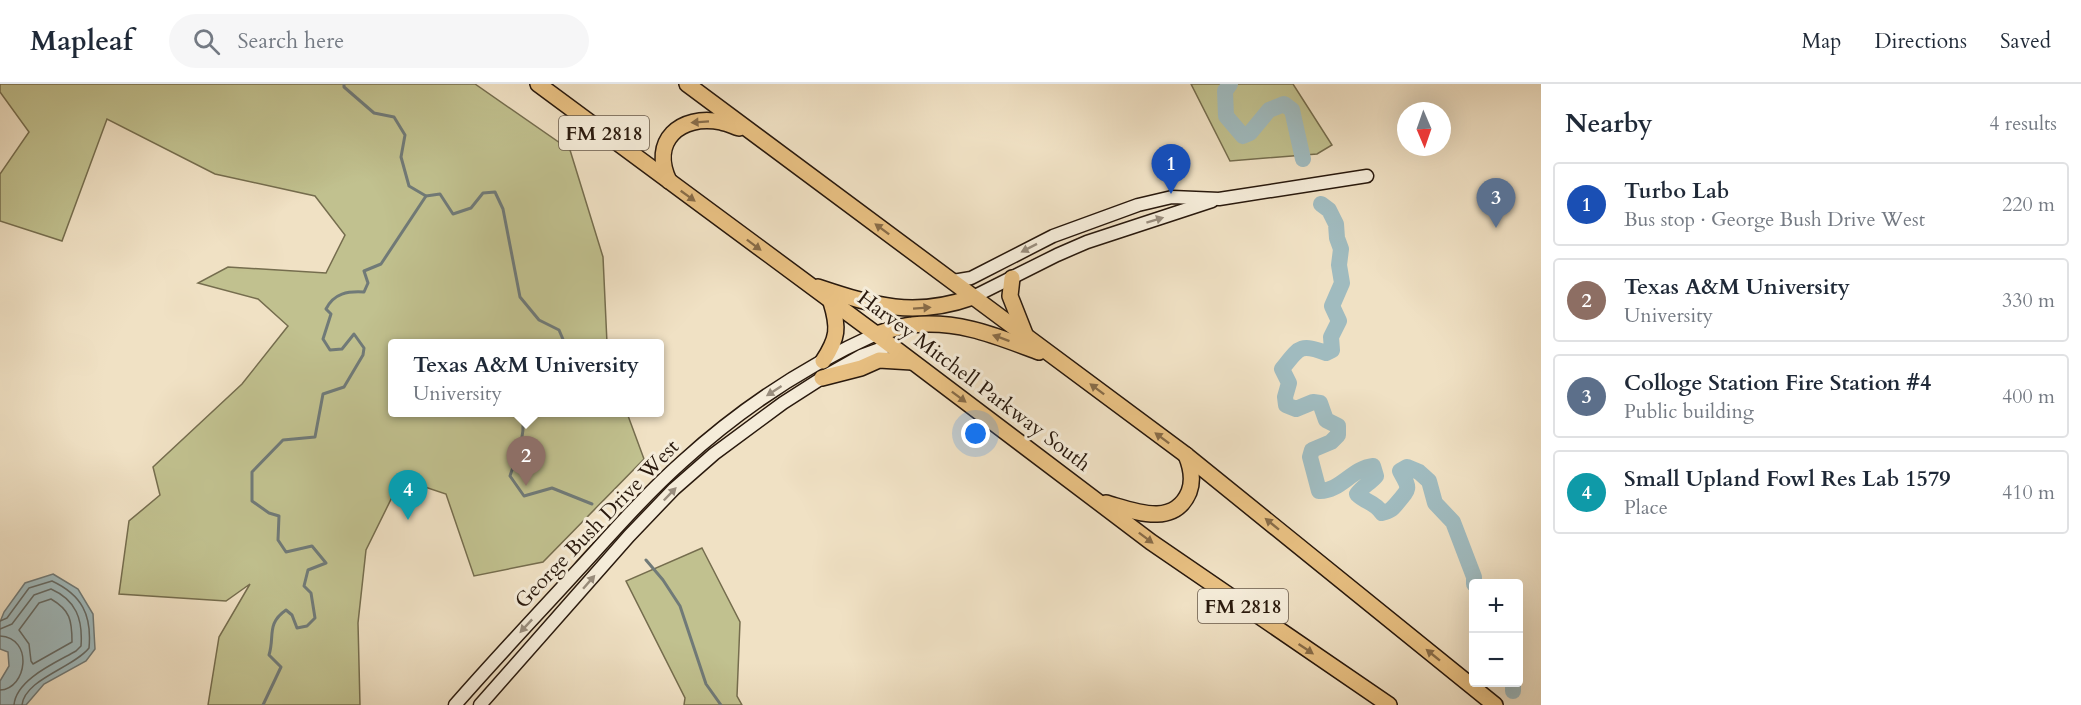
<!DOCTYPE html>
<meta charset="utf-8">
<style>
body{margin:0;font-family:Cardo,serif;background:#f6f6f7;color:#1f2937}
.controls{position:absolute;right:18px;bottom:18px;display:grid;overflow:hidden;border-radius:6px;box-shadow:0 6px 24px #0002}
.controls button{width:54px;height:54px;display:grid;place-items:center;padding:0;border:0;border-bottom:2px solid #e0e1e3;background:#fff;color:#1f2937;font:30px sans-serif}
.compass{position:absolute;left:1397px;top:18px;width:54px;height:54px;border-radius:50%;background:#fff;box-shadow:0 6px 24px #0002;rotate:178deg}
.you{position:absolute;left:976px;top:350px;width:21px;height:21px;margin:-15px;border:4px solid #fff;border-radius:50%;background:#1a73e8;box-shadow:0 0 0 9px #1a73e833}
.badge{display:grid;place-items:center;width:39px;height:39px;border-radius:50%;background:#0b8043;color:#fff;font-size:20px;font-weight:700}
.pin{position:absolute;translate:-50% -50px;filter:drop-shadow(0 2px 3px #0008)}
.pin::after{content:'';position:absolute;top:32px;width:21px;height:18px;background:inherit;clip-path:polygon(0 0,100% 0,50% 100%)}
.popup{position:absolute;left:388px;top:255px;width:276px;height:78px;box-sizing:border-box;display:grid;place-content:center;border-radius:6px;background:#fff;filter:drop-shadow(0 2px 4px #0005);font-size:20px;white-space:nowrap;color:#747a83}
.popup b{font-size:22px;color:#1f2937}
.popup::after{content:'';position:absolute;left:50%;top:100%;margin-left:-12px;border:12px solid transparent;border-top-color:#fff}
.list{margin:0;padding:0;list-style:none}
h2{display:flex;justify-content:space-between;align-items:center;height:78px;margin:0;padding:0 24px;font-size:26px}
h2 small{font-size:20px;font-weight:400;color:#747a83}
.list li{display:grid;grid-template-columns:39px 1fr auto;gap:18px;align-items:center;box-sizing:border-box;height:84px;margin:0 12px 12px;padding:0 12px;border:2px solid #e0e1e3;border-radius:6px}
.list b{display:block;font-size:22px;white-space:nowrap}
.list p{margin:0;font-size:20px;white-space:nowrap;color:#747a83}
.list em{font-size:20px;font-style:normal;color:#747a83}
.icon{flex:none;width:33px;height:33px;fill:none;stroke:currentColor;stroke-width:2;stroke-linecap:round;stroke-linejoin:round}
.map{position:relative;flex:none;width:1541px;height:621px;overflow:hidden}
header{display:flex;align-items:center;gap:36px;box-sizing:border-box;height:84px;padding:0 30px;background:#fff;border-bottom:2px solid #e0e1e3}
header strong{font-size:28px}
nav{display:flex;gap:33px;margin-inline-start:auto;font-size:21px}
.search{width:420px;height:54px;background:#f6f6f7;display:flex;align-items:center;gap:15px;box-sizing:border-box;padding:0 21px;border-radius:33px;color:#747a83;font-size:22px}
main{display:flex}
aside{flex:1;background:#fff}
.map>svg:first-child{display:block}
</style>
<header>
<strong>Mapleaf</strong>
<div class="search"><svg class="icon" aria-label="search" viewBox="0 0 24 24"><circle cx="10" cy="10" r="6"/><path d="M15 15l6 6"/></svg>Search here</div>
<nav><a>Map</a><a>Directions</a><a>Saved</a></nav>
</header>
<main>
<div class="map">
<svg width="1541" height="621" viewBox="0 0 1541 621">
<rect width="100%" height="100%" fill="#f0e1c4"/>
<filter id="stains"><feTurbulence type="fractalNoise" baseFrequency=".00333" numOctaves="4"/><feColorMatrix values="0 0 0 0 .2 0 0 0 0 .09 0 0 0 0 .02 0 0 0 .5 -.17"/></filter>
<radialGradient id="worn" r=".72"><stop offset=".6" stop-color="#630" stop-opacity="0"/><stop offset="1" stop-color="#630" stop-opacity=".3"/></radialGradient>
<g fill="#c1c18f" stroke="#756d4e" stroke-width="1.5">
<path d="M 0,0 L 475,0 L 570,66 L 603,173 L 607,259 L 392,260 L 392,328 L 627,329 L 644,375 L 543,478 L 474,492 L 446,410 L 401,395 L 366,466 L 358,539 L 360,621 L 208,621 L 219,553 L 250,500 L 226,517 L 119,510 L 129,437 L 160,411 L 153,383 L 242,300 L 288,242 L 258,215 L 198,199 L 228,183 L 326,189 L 345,151 L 315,112 L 215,90 L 107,35 L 62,157 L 0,137 L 0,90 L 29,48 L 0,8 Z"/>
<path d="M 1191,0 L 1293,0 L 1332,61 L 1317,70 L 1230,77 Z"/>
<path d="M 702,464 L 740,538 L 737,612 L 742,621 L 684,621 L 685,614 L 626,497 Z"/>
</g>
<path fill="#a0bbbf" stroke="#707a78" stroke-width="1.5" d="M 53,490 L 78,505 L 93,530 L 95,565 L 86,577 L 44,600 L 26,621 L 0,621 L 0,597 L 9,582 L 8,568 L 0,565 L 0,538 L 4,528 L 25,499 Z"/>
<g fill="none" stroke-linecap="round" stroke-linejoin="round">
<g stroke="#646a66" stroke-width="1.5">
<path d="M 51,515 C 70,526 72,536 72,558 L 33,580 L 31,577 L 29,560 L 19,546 L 39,519 Z"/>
<path d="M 0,537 L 7,534 L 29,504 L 52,497 C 82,511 92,531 89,564 C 73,584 25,595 22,621"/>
<path d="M 0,545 L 12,540 L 34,511 L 51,505 C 76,516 83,535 81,562 L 76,567 C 57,578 16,595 14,621"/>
<path d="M 0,552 C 34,554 27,605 0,606"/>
</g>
<g stroke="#707a78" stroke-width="3">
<path d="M 426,112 L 440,110 L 453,130 L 471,124 L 483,109 L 495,108 L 503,125 L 520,213 L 539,236 L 559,246 L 565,260"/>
<path d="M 521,328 C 528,348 516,373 510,392 L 524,412 L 552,404 L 592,420"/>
<path d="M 646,476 L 663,496 L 680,522 L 706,600 L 721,621"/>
<path d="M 263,621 L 281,583 L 269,571 C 275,552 266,540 286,526 L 292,531 L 297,544 L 307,542 L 315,534 L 311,509 L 304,502 L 308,486 L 326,479 L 312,462 L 286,468 L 278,456 L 279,432 L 269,429 L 252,417 L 252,388 L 283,356 L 315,353 L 323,310 L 344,303 L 363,271 L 364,264 L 354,250 L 342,265 L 330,266 L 323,255 L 331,230 L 326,225 C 334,209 348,207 364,208 L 368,199 L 364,187 L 381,180 L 426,112 L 409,102 L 401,73 L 405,51 L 394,33 L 374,29 L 344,3 L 344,0"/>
</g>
<g stroke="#a0bbbf" stroke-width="16">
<path d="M 1230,0 L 1225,7 L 1226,32 L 1243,52 L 1250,49 L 1269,26 L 1284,20 L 1292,26 L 1303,75"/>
<path d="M 1321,120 L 1329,126 L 1336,140 L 1337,154 L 1341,165 L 1339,181 L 1342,199 L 1332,222 L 1339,237 L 1331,253 L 1332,266 L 1326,269 C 1299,259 1299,264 1282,285 L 1289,299 L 1285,313 L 1286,321 L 1296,325 L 1313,318 L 1320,319 L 1326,336 L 1338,342 L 1338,351 L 1331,358 L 1312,366 L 1310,373 L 1319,407 C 1340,408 1352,384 1373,382 L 1376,392 C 1370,399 1363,402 1357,410 C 1366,419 1374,417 1382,429 C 1391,427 1392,425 1398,418 C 1411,403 1409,404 1400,387 L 1407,383 L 1419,388 L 1429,397 L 1435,419 L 1453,438 L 1474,493 L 1474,500"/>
<path d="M 1513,607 L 1513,598"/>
</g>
<defs>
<g id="secondary">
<path d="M 953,197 L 971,194 L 1053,152 L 1138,121 L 1172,113 L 1219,115 L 1367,92"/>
<path d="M 973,213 L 1057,171 L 1087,158 L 1212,117"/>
<path d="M 455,621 C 495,575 537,531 578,486 C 612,449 645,411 682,378 C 739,326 805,282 876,250"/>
<path d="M 480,621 L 629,452 L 674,405 L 714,370 L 783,319 L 822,294 L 861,272 L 891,261"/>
</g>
<g id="highway">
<path d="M 538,0 L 876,250 L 1151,458 L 1389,621"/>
<path d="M 687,0 L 1186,371 L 1495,621"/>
<path d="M 669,97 C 650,57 680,30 721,38 C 727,39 733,42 739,44"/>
<path d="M 1012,194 L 1010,212 L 1025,250"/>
<path d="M 818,203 C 875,222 914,234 973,213"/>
<path d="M 876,250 C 887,247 900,242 912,241 C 959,236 996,252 1039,268"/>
<path d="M 823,277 C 838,254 839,244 831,218"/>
<path d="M 822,294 L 861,284 L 879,276 L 912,278"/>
<path d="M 1106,419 C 1134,427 1174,444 1189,408 C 1194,395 1191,383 1186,371"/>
</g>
</defs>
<use href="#secondary" stroke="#29190d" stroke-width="15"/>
<use href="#highway" stroke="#29190d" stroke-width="18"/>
<use href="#secondary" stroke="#f5ecd9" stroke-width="12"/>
<use href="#highway" stroke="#e8c082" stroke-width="15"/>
</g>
<defs><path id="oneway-solid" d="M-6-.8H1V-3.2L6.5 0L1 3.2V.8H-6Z" transform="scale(1.5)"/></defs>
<g fill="#886c48">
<use href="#oneway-solid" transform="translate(700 38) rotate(176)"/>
<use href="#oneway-solid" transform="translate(688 112) rotate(36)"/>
<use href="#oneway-solid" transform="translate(882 145) rotate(-143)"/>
<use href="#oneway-solid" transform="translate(754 161) rotate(37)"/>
<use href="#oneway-solid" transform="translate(922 224) rotate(-4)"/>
<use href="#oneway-solid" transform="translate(1001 254) rotate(-160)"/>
<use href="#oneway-solid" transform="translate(1097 305) rotate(-143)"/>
<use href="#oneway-solid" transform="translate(959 313) rotate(37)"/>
<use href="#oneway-solid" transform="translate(1162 354) rotate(-143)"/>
<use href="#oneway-solid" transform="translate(1272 440) rotate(-141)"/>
<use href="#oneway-solid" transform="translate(1146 454) rotate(37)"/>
<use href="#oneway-solid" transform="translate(1306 565) rotate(34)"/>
<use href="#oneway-solid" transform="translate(1433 571) rotate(-141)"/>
</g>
<g fill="#998d7d">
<use href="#oneway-solid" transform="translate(1155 136) rotate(-17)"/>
<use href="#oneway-solid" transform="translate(1029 164) rotate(153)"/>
<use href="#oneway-solid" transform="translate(774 307) rotate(147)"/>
<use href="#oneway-solid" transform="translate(670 410) rotate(-46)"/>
<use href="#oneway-solid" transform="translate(589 498) rotate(-49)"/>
<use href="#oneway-solid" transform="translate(526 542) rotate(133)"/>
</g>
<g text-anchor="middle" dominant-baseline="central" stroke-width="6" stroke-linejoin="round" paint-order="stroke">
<g fill="#f5ecd9" stroke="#66584a" stroke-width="1.5">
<rect x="559" y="32" width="90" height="34" rx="4.5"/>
<rect x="1198" y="505" width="90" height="34" rx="4.5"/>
</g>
<g font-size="20" font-weight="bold" fill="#29190d">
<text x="604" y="49">FM 2818</text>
<text x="1243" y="522">FM 2818</text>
</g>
<g font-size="21" fill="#29190d" stroke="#f5ecd9">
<text transform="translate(974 297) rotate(37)">Harvey Mitchell Parkway South</text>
<text transform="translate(597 440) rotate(-46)">George Bush Drive West</text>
</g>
</g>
<rect width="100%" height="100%" filter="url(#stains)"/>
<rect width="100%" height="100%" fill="url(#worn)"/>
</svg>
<div class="controls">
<button>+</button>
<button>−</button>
</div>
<svg class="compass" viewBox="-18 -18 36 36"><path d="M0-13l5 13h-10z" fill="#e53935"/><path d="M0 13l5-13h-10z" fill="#747a83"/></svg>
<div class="you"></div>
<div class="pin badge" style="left:1171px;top:110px;background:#1a4fb4">1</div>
<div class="pin badge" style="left:526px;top:402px;background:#8d6e63">2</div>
<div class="popup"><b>Texas A&amp;M University</b>University</div>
<div class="pin badge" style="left:1496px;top:144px;background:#5c6f8a">3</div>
<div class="pin badge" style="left:408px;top:436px;background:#0f9aa8">4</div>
</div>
<aside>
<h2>Nearby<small>4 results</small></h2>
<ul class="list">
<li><span class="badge" style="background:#1a4fb4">1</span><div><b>Turbo Lab</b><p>Bus stop · George Bush Drive West</p></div><em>220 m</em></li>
<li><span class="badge" style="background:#8d6e63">2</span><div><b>Texas A&amp;M University</b><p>University</p></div><em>330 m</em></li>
<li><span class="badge" style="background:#5c6f8a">3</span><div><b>Colloge Station Fire Station #4</b><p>Public building</p></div><em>400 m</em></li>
<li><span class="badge" style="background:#0f9aa8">4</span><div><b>Small Upland Fowl Res Lab 1579</b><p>Place</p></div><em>410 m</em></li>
</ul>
</aside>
</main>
